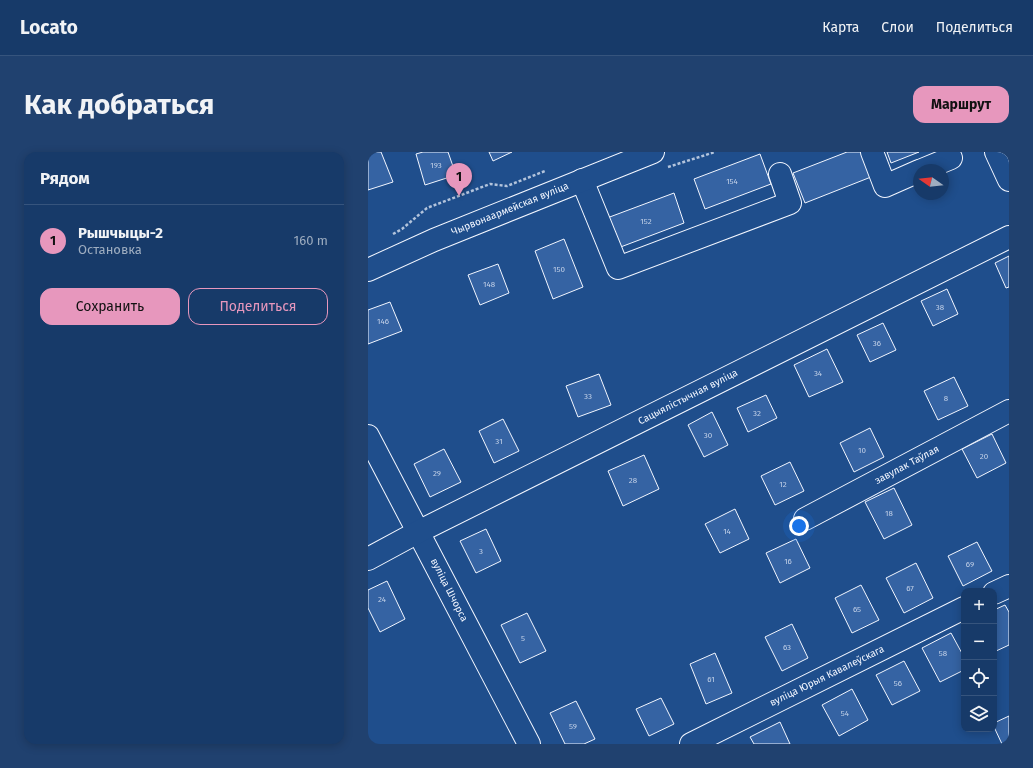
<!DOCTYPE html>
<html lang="ru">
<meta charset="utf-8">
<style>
body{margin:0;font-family:"Fira Sans",sans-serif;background:#20416f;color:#f1f3f6}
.controls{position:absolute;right:12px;bottom:12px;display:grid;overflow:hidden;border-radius:8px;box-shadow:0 2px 10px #0003}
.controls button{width:36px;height:36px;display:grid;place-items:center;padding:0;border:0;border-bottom:1px solid #36547d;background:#173a69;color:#f1f3f6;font:20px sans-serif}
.compass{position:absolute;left:545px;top:12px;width:36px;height:36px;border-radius:50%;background:#173a69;box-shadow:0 2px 10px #0003;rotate:284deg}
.you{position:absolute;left:431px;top:374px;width:14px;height:14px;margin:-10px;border:3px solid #fff;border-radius:50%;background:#1a73e8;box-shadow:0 0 0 6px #1a73e833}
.badge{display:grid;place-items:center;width:26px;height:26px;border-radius:50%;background:#e797bd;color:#111;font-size:13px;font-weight:700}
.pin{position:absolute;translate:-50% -33px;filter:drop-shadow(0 1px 2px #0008)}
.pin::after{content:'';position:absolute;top:21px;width:14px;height:12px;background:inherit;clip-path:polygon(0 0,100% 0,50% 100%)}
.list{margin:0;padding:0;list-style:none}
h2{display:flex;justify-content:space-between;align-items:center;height:52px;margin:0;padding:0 16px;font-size:17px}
h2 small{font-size:13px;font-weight:400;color:#9eadc0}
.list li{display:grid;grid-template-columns:26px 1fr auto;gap:12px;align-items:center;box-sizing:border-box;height:72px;padding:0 16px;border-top:1px solid #36547d}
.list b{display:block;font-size:15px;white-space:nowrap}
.list p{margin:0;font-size:13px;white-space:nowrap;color:#9eadc0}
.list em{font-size:13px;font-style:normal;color:#9eadc0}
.actions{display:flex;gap:8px;padding:12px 16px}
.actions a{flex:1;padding:9px 0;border:1px solid #e797bd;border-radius:12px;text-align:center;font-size:14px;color:#e797bd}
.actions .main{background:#e797bd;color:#111}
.icon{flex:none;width:22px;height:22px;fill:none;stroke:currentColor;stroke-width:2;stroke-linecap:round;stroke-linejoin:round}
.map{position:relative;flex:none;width:641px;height:592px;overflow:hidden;border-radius:12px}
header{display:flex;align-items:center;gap:24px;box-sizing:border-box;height:56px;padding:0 20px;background:#173a69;border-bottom:1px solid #36547d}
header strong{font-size:19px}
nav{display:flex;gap:22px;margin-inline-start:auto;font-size:14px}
.intro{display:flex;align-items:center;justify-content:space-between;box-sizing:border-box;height:96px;padding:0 24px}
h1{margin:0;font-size:28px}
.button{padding:10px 18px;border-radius:12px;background:#e797bd;color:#111;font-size:14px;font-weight:700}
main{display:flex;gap:24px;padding:0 24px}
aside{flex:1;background:#173a69;border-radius:12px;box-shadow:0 2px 10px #0003}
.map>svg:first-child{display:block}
</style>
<header>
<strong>Locato</strong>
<nav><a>Карта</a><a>Слои</a><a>Поделиться</a></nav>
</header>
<div class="intro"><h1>Как добраться</h1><a class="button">Маршрут</a></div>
<main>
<aside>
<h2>Рядом<small></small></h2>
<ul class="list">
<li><span class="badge">1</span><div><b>Рышчыцы-2</b><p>Остановка</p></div><em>160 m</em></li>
</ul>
<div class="actions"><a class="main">Сохранить</a><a>Поделиться</a></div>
</aside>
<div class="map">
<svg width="641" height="592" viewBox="0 0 641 592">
<rect width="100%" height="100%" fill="#1f4e8c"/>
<g fill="#3563a3" stroke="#f2f6ff">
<path d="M 0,0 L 13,0 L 25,30 L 0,38 Z"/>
<path d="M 55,0 L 80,0 L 88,23 L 57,33 L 48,2 Z"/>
<path d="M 121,0 L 144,0 L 125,9 Z"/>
<path d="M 479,0 L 493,0 L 503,25 L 437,51 L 425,21 Z"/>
<path d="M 519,0 L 551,0 L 523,11 Z"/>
<path d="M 392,2 L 403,32 L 337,57 L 326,27 Z"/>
<path d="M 306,41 L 316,71 L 250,96 L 239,66 Z"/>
<path d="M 196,87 L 215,135 L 185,147 L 167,99 Z"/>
<path d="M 641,104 L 641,135 L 638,136 L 627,111 Z"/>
<path d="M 130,112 L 141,141 L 112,153 L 100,123 Z"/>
<path d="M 579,137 L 590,162 L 565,174 L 553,149 Z"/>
<path d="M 22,150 L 34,179 L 0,192 L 0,158 Z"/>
<path d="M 515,171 L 528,198 L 502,210 L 489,183 Z"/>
<path d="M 459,197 L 475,230 L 441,245 L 426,213 Z"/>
<path d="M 231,222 L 243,253 L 210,265 L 198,234 Z"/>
<path d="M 586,225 L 600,254 L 570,268 L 556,239 Z"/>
<path d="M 398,243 L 409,266 L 380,280 L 369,256 Z"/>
<path d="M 344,260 L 360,293 L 336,305 L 320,273 Z"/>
<path d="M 135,267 L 151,299 L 126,311 L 111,279 Z"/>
<path d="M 502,276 L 516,305 L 486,320 L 472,291 Z"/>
<path d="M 624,282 L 638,311 L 609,326 L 594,297 Z"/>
<path d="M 76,297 L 93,330 L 62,345 L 46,312 Z"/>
<path d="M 276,303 L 291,337 L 255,354 L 240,319 Z"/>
<path d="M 422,310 L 436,339 L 407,353 L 393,324 Z"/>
<path d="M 526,336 L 544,373 L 516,387 L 497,350 Z"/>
<path d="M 367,357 L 381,387 L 352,401 L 337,372 Z"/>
<path d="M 118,377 L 133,409 L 108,421 L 92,389 Z"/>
<path d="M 428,387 L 442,416 L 412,431 L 398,401 Z"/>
<path d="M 609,390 L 624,419 L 595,434 L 580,404 Z"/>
<path d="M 548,411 L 565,446 L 536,461 L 518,426 Z"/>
<path d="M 19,429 L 37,467 L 12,480 L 0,456 L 0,438 Z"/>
<path d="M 493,433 L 511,468 L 484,481 L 467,446 Z"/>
<path d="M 637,453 L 641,460 L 641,493 L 626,500 L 626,458 Z"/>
<path d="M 159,461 L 178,499 L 152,511 L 133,473 Z"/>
<path d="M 424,472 L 440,506 L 414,519 L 397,485 Z"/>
<path d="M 583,481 L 596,505 L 596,518 L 572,530 L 554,496 Z"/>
<path d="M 347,501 L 364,541 L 338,552 L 322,512 Z"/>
<path d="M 536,509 L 552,539 L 524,553 L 508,523 Z"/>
<path d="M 484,537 L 500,568 L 471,584 L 454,553 Z"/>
<path d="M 293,546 L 306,572 L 281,584 L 268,557 Z"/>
<path d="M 208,549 L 227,587 L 216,592 L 197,592 L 182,561 Z"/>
<path d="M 641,564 L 641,592 L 634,592 L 626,575 L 626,571 Z"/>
<path d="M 412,570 L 422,592 L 386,592 L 382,585 Z"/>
</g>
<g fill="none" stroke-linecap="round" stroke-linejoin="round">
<defs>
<g id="minor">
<path d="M 504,0 L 517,34 L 551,19"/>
<path d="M 628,0 L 641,28"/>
<path d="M 554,18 L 583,6"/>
<path d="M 214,28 L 250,116 L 422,51 L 412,22"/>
<path d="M 0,284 L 161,592"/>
<path d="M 437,367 L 641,259"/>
<path d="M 0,407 L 50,380 L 641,85"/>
<path d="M 626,441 L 641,434"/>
<path d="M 323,592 L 596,456"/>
</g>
<path id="highway" d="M 0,118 L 66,88 L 285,0"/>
</defs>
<use href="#minor" stroke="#f2f6ff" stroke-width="24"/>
<use href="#highway" stroke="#f2f6ff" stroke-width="24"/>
<g stroke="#b3c4dc" stroke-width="2.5" stroke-dasharray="3 2" stroke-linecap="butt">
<path d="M 300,15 L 347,0"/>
<path d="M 25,82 L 34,77 L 59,56 L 122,32 L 139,34 L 177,19"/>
</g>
<use href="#minor" stroke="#1f4e8c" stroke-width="22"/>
<use href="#highway" stroke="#1f4e8c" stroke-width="22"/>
</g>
<g text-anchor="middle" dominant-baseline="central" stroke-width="3" stroke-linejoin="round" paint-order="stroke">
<g font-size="8" fill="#c3d1e8">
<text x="68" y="13">193</text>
<text x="364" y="29">154</text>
<text x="278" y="69">152</text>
<text x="191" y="117">150</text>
<text x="121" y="132">148</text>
<text x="572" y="155">38</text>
<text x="15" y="169">146</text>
<text x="509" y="191">36</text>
<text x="450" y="221">34</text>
<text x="220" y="244">33</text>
<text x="578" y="246">8</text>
<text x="389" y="261">32</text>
<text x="340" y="283">30</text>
<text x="131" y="289">31</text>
<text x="494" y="298">10</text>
<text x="616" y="304">20</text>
<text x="69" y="321">29</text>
<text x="265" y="328">28</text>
<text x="415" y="332">12</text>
<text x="521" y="361">18</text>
<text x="359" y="379">14</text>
<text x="113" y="399">3</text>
<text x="420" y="409">16</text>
<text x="602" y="412">69</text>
<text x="542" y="436">67</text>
<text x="14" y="447">24</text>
<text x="489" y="457">65</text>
<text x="155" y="486">5</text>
<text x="419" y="495">63</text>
<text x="575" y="501">58</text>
<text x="343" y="527">61</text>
<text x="530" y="531">56</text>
<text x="477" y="561">54</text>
<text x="205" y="574">59</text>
</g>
<g font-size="10" fill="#f2f6ff" stroke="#1f4e8c">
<text transform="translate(142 57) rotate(-22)">Чырвонаармейская вуліца</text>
<text transform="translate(320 245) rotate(-27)">Сацыялістычная вуліца</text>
<text transform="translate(539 313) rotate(-28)">завулак Таўлая</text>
<text transform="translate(81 438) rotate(63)">вуліца Шчорса</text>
<text transform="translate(459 524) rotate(-26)">вуліца Юрыя Кавалеўскага</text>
</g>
</g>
</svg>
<div class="controls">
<button>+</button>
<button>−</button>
<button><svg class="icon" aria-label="locate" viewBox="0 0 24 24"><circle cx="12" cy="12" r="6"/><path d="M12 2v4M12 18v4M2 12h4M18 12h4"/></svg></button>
<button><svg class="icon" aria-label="layers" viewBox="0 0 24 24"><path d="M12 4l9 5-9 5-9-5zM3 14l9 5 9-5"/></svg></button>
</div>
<svg class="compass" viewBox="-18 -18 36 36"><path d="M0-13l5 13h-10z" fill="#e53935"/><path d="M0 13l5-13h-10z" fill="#9eadc0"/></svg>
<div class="you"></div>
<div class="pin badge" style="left:91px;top:44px">1</div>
</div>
</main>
